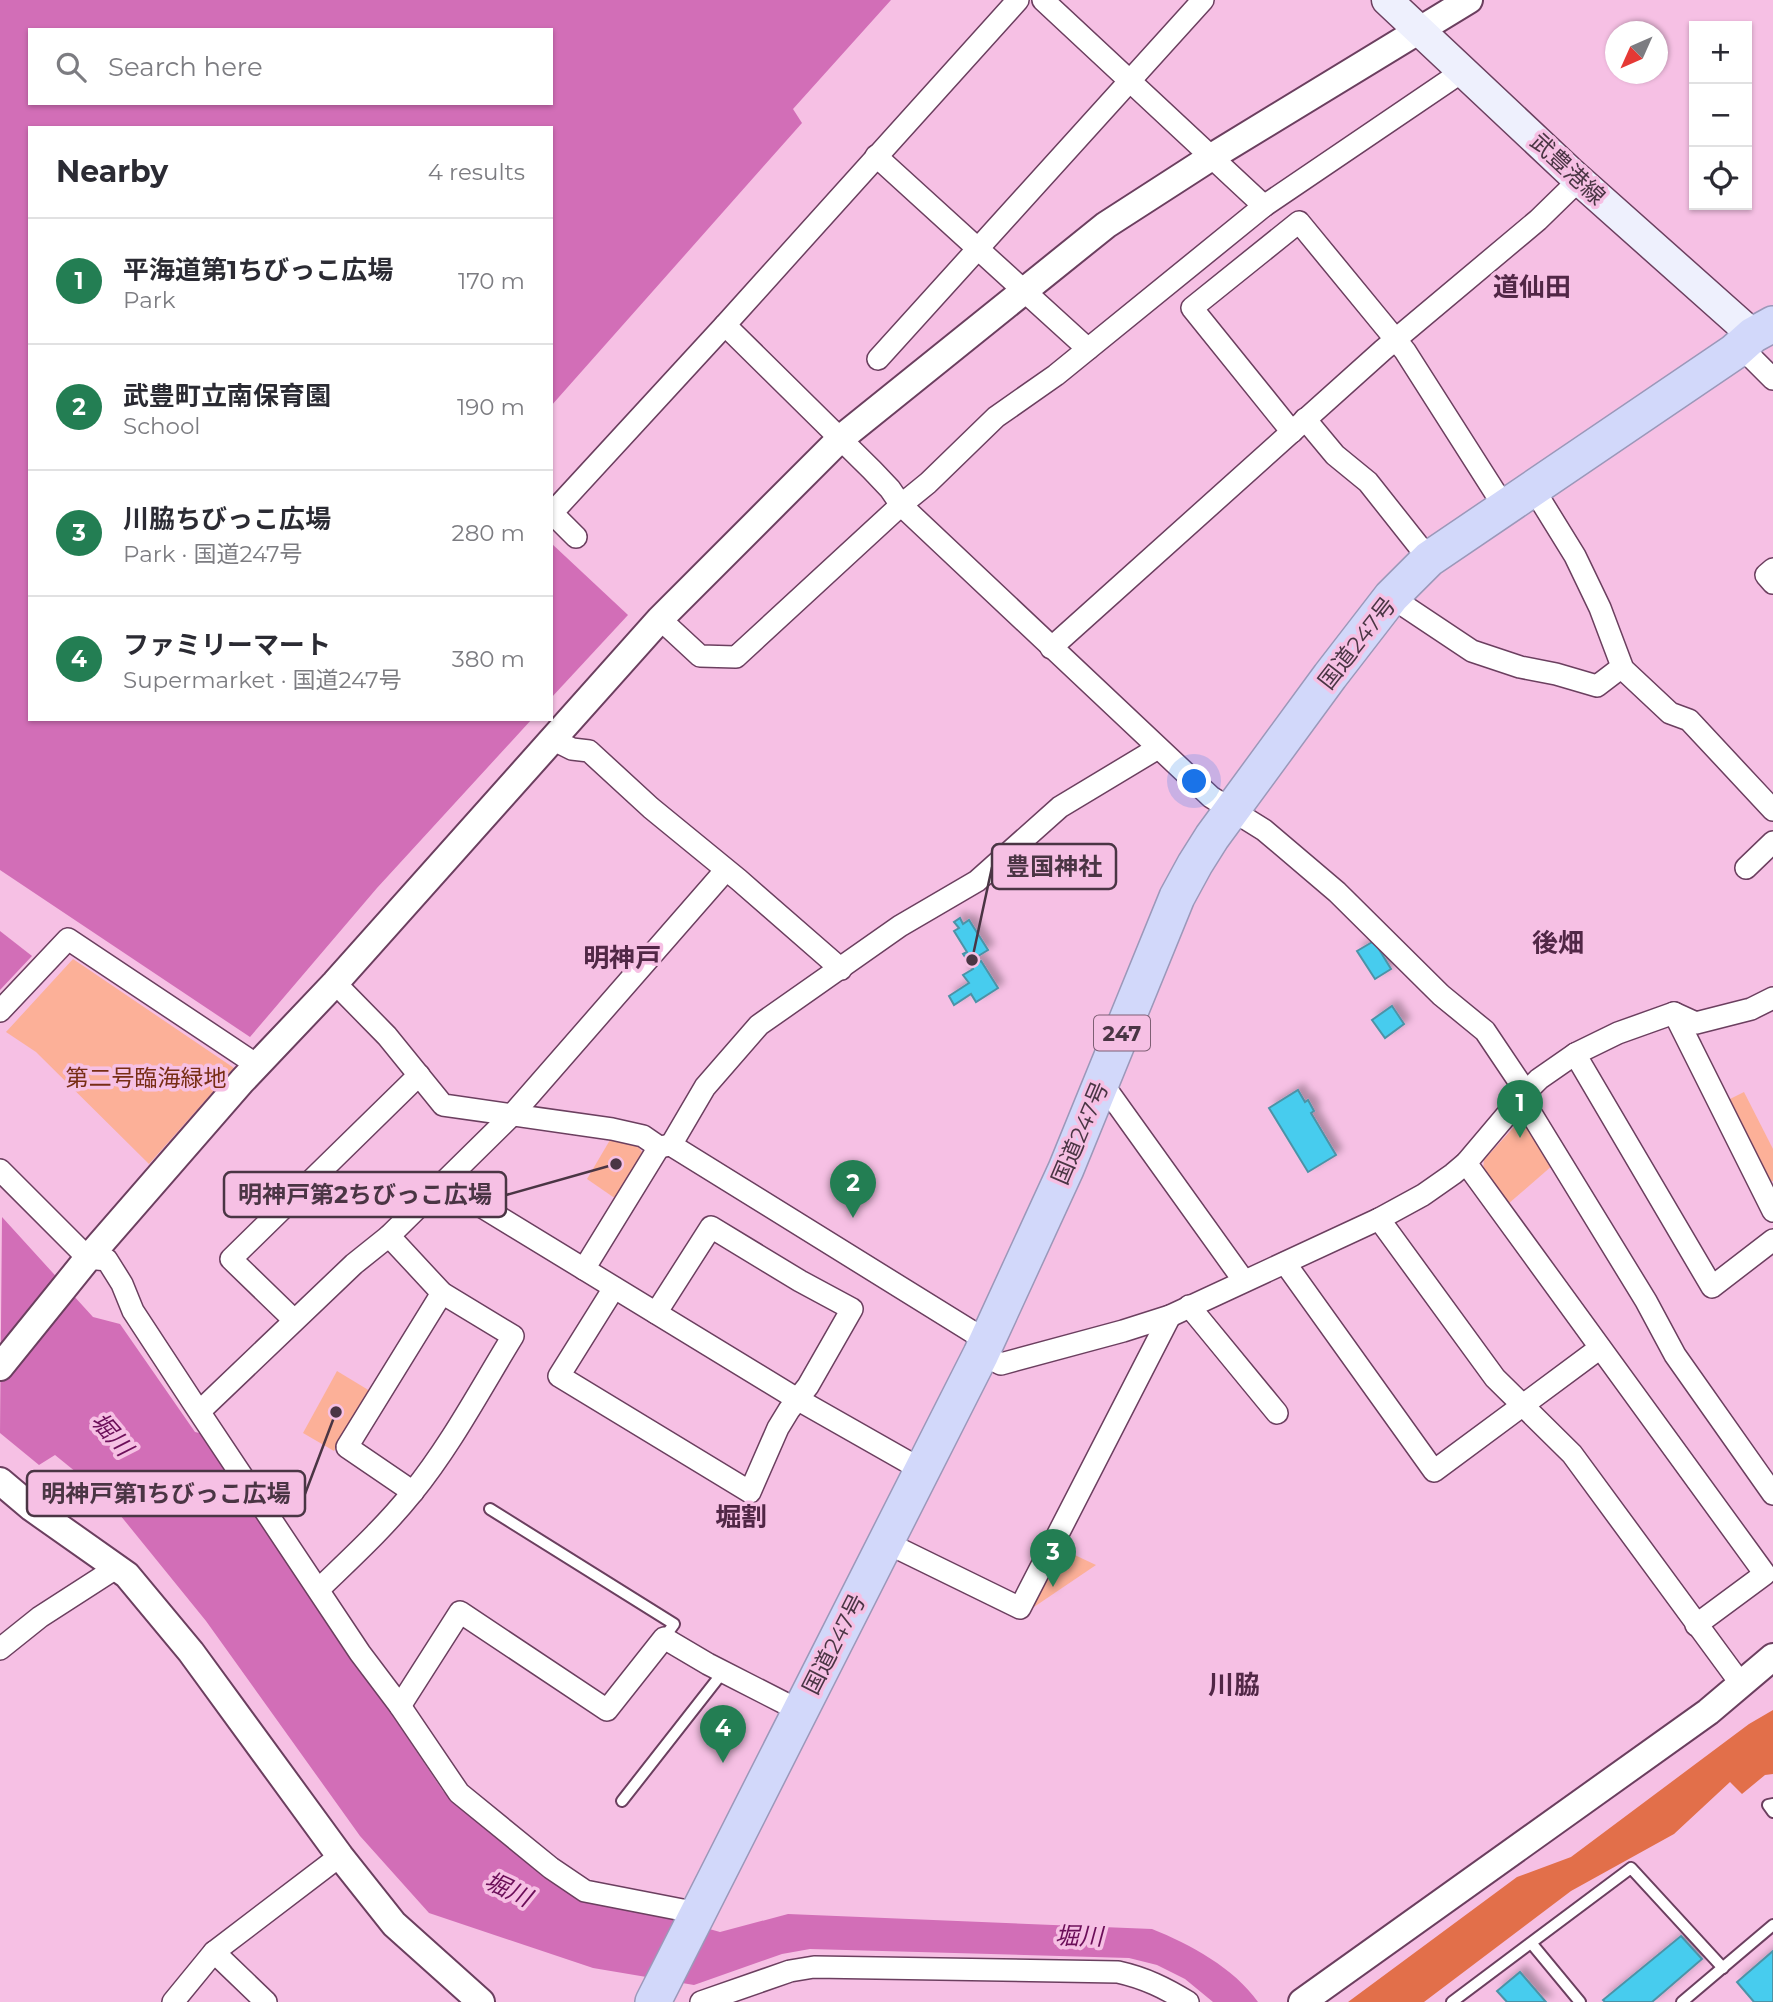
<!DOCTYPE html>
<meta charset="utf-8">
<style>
body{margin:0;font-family:Montserrat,"Noto Sans JP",sans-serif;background:#f7f7f7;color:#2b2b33}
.controls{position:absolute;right:21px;top:21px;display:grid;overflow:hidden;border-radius:0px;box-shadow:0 2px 5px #0004}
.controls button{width:63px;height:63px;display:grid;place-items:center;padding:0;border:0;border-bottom:2px solid #e1e1e2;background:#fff;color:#2b2b33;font:35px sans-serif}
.compass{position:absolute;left:1605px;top:21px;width:63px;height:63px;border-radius:50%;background:#fff;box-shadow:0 2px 5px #0004;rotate:225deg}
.you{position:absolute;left:1195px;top:782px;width:24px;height:24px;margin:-18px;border:5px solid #fff;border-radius:50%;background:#1a73e8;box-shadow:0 0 0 10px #1a73e833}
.badge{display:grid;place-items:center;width:46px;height:46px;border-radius:50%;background:#237e53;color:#fff;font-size:23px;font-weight:700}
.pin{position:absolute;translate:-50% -58px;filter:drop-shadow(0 2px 4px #0008)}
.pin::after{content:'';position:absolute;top:37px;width:24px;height:21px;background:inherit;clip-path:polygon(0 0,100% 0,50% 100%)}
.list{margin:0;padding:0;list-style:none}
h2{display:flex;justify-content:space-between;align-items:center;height:91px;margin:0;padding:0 28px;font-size:30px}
h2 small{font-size:23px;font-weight:400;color:#7c7c81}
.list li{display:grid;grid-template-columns:46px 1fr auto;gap:21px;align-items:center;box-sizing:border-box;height:126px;padding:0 28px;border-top:2px solid #e1e1e2}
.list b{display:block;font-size:26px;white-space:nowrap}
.list p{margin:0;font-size:23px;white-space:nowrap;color:#7c7c81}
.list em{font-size:23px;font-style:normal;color:#7c7c81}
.icon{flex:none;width:38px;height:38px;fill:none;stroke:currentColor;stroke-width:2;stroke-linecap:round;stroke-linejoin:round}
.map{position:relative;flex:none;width:1773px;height:2002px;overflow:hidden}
.search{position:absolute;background:#fff;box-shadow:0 2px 5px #0004;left:28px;top:28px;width:525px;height:77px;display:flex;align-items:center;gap:18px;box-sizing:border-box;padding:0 24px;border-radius:0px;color:#7c7c81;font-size:26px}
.panel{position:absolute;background:#fff;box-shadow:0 2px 5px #0004;left:28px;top:126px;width:525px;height:595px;border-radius:0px}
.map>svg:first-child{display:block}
</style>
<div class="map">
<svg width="1773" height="2002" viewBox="0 0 1773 2002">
<defs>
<filter id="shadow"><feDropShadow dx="6" dy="-6" stdDeviation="3.5" flood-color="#0004"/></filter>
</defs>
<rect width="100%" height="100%" fill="#f6c0e4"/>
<g fill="#fcb098">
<path d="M 73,959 L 234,1068 L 149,1164 L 36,1052 L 6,1032 Z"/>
<path d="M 1744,1092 L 1773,1149 L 1773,1181 L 1770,1182 L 1728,1100 Z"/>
<path d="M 1524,1116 L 1553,1165 L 1508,1204 L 1483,1170 L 1484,1160 Z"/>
<path d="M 610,1140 L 637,1145 L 642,1152 L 616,1199 L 587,1179 Z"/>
<path d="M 337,1371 L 370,1391 L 334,1451 L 303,1433 Z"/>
<path d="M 1062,1549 L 1096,1565 L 1031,1609 Z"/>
</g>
<path fill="#e26f4a" d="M 1773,1710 L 1773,1774 L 1765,1775 L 1742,1794 L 1730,1782 L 1674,1834 L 1571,1891 L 1424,2002 L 1348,2002 L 1517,1877 L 1571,1857 L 1749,1724 Z"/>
<g fill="#d26eb7" fill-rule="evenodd">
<path d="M 0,0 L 891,0 L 793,109 L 802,123 L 551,406 L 551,128 L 30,128 L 30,719 L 532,719 L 377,888 L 250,1037 L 0,870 ZM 30,30 L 551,30 L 551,103 L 30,103 Z"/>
<path d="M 551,543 L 628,615 L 551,698 Z"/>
<path d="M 0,931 L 32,956 L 0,990 Z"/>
<path d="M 2,1217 L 93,1317 L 120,1324 L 195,1432 L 204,1434 L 443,1791 L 456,1805 L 574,1891 L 720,1932 L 788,1914 L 1152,1929 C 1190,1944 1234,1968 1258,2002 L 1213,2002 L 1185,1979 L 1157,1965 L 1129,1958 L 810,1949 L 782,1954 L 694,1985 L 593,1968 L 429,1913 L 360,1836 L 206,1621 L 103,1494 L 55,1455 L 39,1465 L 0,1433 Z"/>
</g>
<g fill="#46ccee" stroke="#4c93a7" stroke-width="2" filter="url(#shadow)">
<path d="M 960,918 L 963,924 L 969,920 L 988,950 L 975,958 L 978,963 L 981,961 L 998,988 L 976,1002 L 971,994 L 954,1005 L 949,996 L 969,983 L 963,975 L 973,969 L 963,954 L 967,952 L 954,931 L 959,928 L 954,922 Z"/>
<path d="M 1374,941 L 1391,969 L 1375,979 L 1357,951 Z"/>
<path d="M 1392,1006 L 1404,1024 L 1385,1038 L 1372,1020 Z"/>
<path d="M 1298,1090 L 1305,1102 L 1308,1100 L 1314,1111 L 1311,1113 L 1336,1155 L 1308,1172 L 1269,1108 Z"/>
<path d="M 1681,1936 L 1702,1959 L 1652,2002 L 1605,2002 L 1603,2000 Z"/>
<path d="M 1773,1951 L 1773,2002 L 1754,2002 L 1737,1982 Z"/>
<path d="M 1520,1972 L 1546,2002 L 1507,2002 L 1497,1991 Z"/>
</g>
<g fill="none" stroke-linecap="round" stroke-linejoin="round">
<defs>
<g id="service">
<path d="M 490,1509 L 674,1624 L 664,1638"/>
<path d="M 622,1801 L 723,1672"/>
<path d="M 1773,1804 L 1768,1805 L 1773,1812"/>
<path d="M 1532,1944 L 1580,2002"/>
<path d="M 1452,2002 L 1631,1868 L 1723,1968"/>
<path d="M 1682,2002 L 1773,1925"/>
</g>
<g id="minor">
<path d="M 1043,0 L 1264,206"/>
<path d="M 876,156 L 1088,349"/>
<path d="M 725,325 L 872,470 L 890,489 L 901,505 L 1211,797 L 1264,830 L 1337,892 L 1441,995 L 1485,1031 L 1526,1092"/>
<path d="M 1740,346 L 1773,379"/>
<path d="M 878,359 L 1203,0"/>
<path d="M 1305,419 L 1335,455 L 1368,482 L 1429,559"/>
<path d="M 1292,432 L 1192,308 L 1299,222 L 1405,351 L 1505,508"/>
<path d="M 1533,488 L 1575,556 L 1600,608 L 1623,669 L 1670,713 L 1689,720 L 1773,810"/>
<path d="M 576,537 L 552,513 L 725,325 L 1018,0"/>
<path d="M 1773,569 L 1766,575 L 1773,583"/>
<path d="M 1391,597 L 1472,651 L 1520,667 L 1556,674 L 1597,686 L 1618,670 L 1623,669"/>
<path d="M 660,619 L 700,656 L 736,657 L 901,505 L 928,483 L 996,417 L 1056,375 L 1264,206 L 1463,71"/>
<path d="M 1051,648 L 1383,350 L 1538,220 L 1579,180"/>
<path d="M 554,740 L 572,749 L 589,751 L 651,808 L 739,880 L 841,969"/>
<path d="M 1746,868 L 1773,842"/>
<path d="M 335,983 L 387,1036 L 443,1105 L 612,1129 L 643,1136 L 659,1147 L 671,1145 L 987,1341"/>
<path d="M 0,1011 L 68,939 L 257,1065"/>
<path d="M 1674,1013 L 1773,1211"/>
<path d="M 1575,1054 L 1712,1287 L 1773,1240"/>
<path d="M 1102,1083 L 1244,1281"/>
<path d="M 1521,1097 L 1646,1301 L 1675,1355 L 1773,1494"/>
<path d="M 671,1145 L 705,1087 L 759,1025 L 900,926 L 977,881 L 1060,807 L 1158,748"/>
<path d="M 1466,1163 L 1765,1574 L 1696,1625"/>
<path d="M 0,1170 L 88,1258 L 107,1260 L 122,1284 L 133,1311 L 192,1401 L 360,1653 L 400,1706 L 459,1793 L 551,1868 L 585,1891 L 698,1913"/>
<path d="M 443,1183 L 797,1399 L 922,1470"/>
<path d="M 1379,1219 L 1495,1378 L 1572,1454 L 1741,1684"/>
<path d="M 1285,1263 L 1434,1471 L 1600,1348"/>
<path d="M 584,1269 L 659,1147"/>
<path d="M 614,1288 L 559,1376 L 750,1492 L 778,1428 L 789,1410 L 808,1386 L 852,1309 L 800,1281 L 711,1227 L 656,1313"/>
<path d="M 1189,1306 L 1277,1413"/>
<path d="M 294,1320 L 231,1259 L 419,1075"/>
<path d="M 981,1354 L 1001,1364 L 1123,1331 L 1170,1316 L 1379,1219 L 1423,1195 L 1453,1174 L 1466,1163 L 1526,1092 L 1539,1079 L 1575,1054 L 1618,1033 L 1674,1013 L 1696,1023 L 1751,1009 L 1773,998"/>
<path d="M 200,1411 L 354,1264 L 389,1236 L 512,1115 L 725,871"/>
<path d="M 413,1492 L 347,1447 L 442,1293"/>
<path d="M 885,1542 L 1020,1608 L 1170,1316"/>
<path d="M 319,1589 C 351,1558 384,1528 412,1493 C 451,1445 481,1388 513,1336 L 442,1293 L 389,1236"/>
<path d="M 0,1649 L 40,1617 L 116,1568"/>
<path d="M 400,1706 L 460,1612 L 607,1710 L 664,1638 L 708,1664 L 800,1711"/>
<path d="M 214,1952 L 266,2002"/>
<path d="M 173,2002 L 214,1952 L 340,1856"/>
<path d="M 701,2002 L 790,1971 L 814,1967 L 1118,1972 C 1145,1978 1165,1988 1188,2002"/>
</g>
<g id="tertiary">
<path d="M 0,1367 L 88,1258 L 242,1081 L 335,983 L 660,619 L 840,439 L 1106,225 L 1213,156 L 1469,0"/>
<path d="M 0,1481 L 32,1508 L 127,1575 L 191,1652 L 340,1856 L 394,1924 L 481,2002"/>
<path d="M 1302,2002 L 1708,1712 L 1773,1657"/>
</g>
<path id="secondary" d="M 1387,0 L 1570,172 L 1753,335"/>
<path id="trunk" d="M 653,2002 L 981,1354 L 1066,1169 L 1177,897 L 1195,864 L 1212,837 L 1330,676 L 1391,597 L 1429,559 L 1734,352 L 1753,335 L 1773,324"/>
</defs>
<use href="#service" stroke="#6b3f5f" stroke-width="14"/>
<use href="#minor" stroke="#6b3f5f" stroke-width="24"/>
<use href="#tertiary" stroke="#6b3f5f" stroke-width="30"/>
<use href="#secondary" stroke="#6b3f5f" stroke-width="33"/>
<use href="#trunk" stroke="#9b98b9" stroke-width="38"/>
<use href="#service" stroke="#fff" stroke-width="10"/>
<use href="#minor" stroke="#fff" stroke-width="21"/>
<use href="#tertiary" stroke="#fff" stroke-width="26"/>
<use href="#secondary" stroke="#eef0fd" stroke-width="30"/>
<use href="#trunk" stroke="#d2d8fa" stroke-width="35"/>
</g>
<g text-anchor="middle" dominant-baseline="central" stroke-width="7" stroke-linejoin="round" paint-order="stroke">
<rect fill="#f6c0e4" stroke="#7e5f74" stroke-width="2" x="1094" y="1015.5" width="56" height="35" rx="5"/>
<g font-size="21" font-weight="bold" fill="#4a3544">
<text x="1122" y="1033">247</text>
</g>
<g font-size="23" fill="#4a3544" stroke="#f6c0e4">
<text transform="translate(1568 169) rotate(43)">武豊港線</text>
<text transform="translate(1357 643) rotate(-52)">国道247号</text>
<text transform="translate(1080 1133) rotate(-67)">国道247号</text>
<text transform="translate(834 1644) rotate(-63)">国道247号</text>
</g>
<g font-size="23" fill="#772d14" stroke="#f6c0e4">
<text x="146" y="1078">第二号臨海緑地</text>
</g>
<g font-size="24" font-style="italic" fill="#6b0e58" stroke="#f6c0e4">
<text transform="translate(112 1434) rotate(49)">堀川</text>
<text transform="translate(508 1889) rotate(25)">堀川</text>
<text transform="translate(1079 1936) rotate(1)">堀川</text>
</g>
<g font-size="26" font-weight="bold" fill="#512746" stroke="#f6c0e4">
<text x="1532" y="287">道仙田</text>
<text x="1558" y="943">後畑</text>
<text x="622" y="958">明神戸</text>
<text x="741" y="1517">堀割</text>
<text x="1234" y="1685">川脇</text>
</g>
</g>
<path fill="none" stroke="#4a3544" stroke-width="2.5" d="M972 960L992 867M616 1164L506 1195M336 1412L305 1494"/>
<g fill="#4a3544" stroke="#f6c0e4" stroke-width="2.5">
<circle cx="972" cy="960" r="7"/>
<circle cx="616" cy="1164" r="7"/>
<circle cx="336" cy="1412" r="7"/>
</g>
<g fill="#f6c0e4" stroke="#4a3544" stroke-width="2.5">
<rect x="992" y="844" width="124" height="45" rx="7"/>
<rect x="224" y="1172" width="282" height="45" rx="7"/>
<rect x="27" y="1471" width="278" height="45" rx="7"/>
</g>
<g font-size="24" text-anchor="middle" font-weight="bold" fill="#4a3544">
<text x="1054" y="875">豊国神社</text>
<text x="365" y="1203">明神戸第2ちびっこ広場</text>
<text x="166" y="1502">明神戸第1ちびっこ広場</text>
</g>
</svg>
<div class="controls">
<button>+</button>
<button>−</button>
<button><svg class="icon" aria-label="locate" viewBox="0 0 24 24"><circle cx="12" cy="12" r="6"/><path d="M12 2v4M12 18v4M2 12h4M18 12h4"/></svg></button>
</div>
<svg class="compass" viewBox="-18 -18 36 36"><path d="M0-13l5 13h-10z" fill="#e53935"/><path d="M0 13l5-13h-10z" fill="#7c7c81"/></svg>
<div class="you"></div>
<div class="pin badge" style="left:1520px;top:1138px">1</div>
<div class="pin badge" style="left:853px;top:1218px">2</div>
<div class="pin badge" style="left:1053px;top:1587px">3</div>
<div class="pin badge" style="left:723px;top:1763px">4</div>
<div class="search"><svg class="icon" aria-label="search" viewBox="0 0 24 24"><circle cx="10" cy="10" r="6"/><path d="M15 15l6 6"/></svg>Search here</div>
<section class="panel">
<h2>Nearby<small>4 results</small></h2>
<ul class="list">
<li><span class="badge">1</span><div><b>平海道第1ちびっこ広場</b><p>Park</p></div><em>170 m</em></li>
<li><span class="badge">2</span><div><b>武豊町立南保育園</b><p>School</p></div><em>190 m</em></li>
<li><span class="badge">3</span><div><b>川脇ちびっこ広場</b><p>Park · 国道247号</p></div><em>280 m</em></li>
<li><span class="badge">4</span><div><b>ファミリーマート</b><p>Supermarket · 国道247号</p></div><em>380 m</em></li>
</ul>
</section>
</div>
